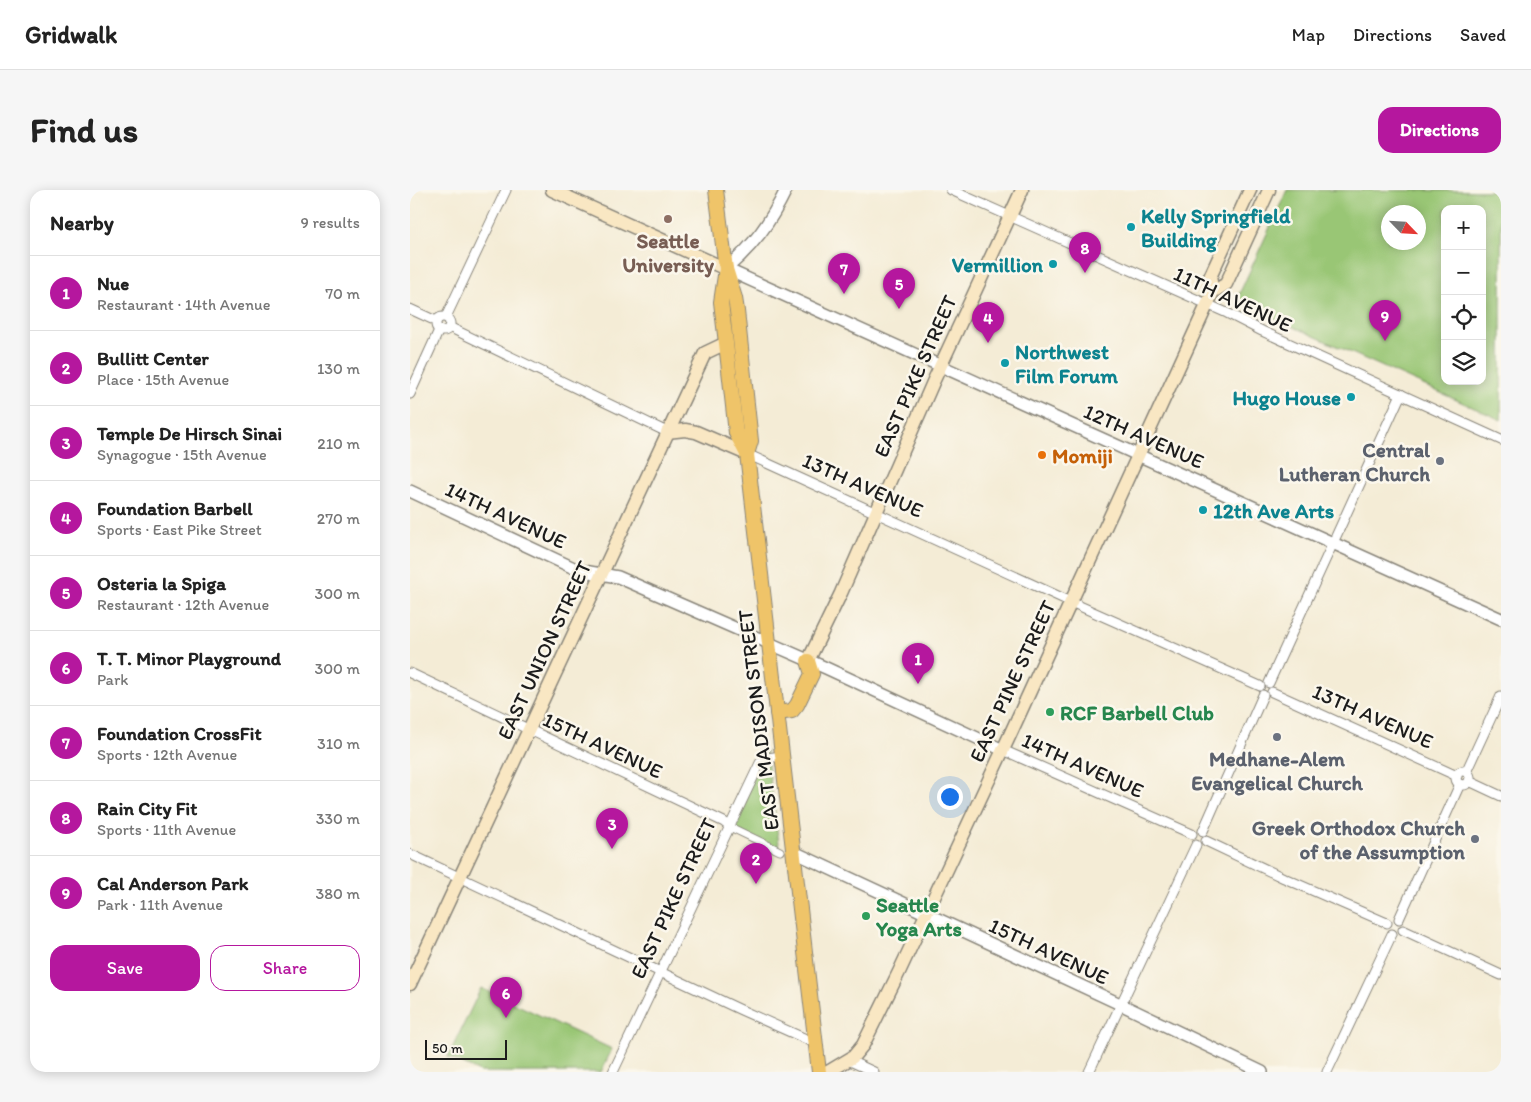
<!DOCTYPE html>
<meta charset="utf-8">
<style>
body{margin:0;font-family:Itim,sans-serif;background:#f6f6f6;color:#222}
.controls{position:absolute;right:15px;top:15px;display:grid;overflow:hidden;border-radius:10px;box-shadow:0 2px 12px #0003}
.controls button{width:45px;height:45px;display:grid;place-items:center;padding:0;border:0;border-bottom:1px solid #e0e0e0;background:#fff;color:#222;font:25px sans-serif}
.compass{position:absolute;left:971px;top:15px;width:45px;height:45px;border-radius:50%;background:#fff;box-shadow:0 2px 12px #0003;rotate:115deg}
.scale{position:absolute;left:15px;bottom:12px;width:82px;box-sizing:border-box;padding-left:5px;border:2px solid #1c1c1c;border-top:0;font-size:14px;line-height:18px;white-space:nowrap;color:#1c1c1c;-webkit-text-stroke:4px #fbf7ec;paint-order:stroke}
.you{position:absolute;left:539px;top:606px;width:18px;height:18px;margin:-12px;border:4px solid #fff;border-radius:50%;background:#1a73e8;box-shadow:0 0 0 8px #1a73e833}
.badge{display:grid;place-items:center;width:32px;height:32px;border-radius:50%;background:#b5179e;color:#fff;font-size:16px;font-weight:700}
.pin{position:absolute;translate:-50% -41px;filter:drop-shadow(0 1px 2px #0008)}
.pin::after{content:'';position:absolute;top:26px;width:18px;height:15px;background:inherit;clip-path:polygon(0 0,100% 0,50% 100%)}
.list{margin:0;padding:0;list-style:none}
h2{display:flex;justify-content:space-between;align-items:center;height:65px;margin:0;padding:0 20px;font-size:21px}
h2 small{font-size:16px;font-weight:400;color:#767676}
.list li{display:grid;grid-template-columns:32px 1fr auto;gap:15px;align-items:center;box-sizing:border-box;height:75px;padding:0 20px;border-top:1px solid #e0e0e0}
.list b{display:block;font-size:19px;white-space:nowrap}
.list p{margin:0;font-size:16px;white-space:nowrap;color:#767676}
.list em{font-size:16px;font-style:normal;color:#767676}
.actions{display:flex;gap:10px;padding:15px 20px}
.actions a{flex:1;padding:11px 0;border:1px solid #b5179e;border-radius:15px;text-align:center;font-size:18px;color:#b5179e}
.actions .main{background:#b5179e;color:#fff}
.icon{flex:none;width:28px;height:28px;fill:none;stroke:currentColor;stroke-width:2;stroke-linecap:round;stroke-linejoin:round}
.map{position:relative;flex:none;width:1091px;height:882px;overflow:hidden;border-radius:15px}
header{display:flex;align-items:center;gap:30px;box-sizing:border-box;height:70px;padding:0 25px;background:#fff;border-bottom:1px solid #e0e0e0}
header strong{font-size:24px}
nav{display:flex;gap:28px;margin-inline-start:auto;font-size:18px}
.intro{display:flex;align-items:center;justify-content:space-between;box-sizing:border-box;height:120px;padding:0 30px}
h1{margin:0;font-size:35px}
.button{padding:12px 22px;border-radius:15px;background:#b5179e;color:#fff;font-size:18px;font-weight:700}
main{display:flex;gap:30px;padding:0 30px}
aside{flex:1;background:#fff;border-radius:15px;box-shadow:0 2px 12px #0003}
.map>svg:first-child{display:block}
</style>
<header>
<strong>Gridwalk</strong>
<nav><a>Map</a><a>Directions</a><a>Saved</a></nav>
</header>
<div class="intro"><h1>Find us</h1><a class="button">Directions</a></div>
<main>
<aside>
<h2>Nearby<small>9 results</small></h2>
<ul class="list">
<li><span class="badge">1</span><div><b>Nue</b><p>Restaurant · 14th Avenue</p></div><em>70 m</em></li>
<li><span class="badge">2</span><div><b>Bullitt Center</b><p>Place · 15th Avenue</p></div><em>130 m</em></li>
<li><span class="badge">3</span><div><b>Temple De Hirsch Sinai</b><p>Synagogue · 15th Avenue</p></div><em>210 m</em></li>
<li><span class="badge">4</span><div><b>Foundation Barbell</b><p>Sports · East Pike Street</p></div><em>270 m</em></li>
<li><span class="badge">5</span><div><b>Osteria la Spiga</b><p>Restaurant · 12th Avenue</p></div><em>300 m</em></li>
<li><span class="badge">6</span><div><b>T. T. Minor Playground</b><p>Park</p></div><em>300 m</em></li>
<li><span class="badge">7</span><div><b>Foundation CrossFit</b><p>Sports · 12th Avenue</p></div><em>310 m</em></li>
<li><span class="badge">8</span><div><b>Rain City Fit</b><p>Sports · 11th Avenue</p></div><em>330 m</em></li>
<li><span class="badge">9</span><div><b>Cal Anderson Park</b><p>Park · 11th Avenue</p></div><em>380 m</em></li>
</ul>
<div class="actions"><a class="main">Save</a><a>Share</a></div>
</aside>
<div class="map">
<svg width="1091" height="882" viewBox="0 0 1091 882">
<rect width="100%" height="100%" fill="#fbf7ec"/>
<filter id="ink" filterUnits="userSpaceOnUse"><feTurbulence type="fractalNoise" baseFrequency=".02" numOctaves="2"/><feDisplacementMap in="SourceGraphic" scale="10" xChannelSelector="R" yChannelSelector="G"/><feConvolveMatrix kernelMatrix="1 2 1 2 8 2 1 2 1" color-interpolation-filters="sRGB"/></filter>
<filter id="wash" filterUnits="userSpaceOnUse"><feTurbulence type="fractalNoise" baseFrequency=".0096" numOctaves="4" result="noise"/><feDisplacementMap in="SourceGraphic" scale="20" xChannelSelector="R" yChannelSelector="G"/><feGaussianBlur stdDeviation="1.12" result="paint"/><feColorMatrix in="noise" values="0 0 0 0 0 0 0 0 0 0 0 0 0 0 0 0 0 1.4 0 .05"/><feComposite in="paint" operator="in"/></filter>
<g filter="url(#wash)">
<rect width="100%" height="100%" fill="#f4ecd6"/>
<g fill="#99c674" stroke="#5a7148" fill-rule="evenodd">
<path d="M 877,0 L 1091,1 L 1091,230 L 826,111 ZM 1035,19 L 1072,19 L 1072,191 L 1035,191 ZM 978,22 L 1008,22 L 1008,52 L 978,52 Z"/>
<path d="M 356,560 L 370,661 L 320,637 Z"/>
<path d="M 71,798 L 202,859 L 191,882 L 70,882 L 38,867 Z"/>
</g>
</g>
<g filter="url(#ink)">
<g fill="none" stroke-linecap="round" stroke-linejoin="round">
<defs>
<path id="pedestrian" d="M 320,637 L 370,661"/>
<g id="minor">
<path d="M 541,0 L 817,123 L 852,141 L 1091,250"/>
<path d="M 0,119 L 26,131"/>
<circle cx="33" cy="134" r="7"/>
<path d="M 36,127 L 96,0"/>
<path d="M 39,137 L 257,242"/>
<path d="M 0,204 L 29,140"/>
<path d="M 337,264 L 672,417 L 850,496"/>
<path d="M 0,483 L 314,632 L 320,637"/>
<path d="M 859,493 L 991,204"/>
<path d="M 862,502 L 1047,586"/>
<path d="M 593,560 L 782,644"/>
<circle cx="1053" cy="588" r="7"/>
<path d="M 1056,582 L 1091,506"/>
<path d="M 1059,591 L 1091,606"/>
<path d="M 793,641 L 853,505"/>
<path d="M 796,651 L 874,688 L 977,733"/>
<path d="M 0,664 L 331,820 L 405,853"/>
<path d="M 989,729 L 1050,594"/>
<path d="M 993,740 L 1091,785"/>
<path d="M 438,870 L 464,882"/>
<path d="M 203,882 L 350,573 L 357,568 L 372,566"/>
<path d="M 679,882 L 786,655"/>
<path d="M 917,882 L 982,744"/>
</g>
<g id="tertiary">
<path d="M 376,0 C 360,33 344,55 316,79 L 1091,429"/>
<path d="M 0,301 L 168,380 L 208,387 L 416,478 L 593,560"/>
<path d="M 384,662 L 710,814 L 852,882"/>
</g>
<g id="secondary">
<path d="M 142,0 L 316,79"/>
<path d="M 803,102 L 800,87 L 840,0"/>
<path d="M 257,242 L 275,240 L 286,242 L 337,264"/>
<path d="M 398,471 L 431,403 L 524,190 L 612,0"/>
<path d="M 0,794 L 295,163 L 316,153"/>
<path d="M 418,882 L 443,867 L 453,855 L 489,782 L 599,547 L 803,102 L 816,94 L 859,0"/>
</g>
<g id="primary">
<path d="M 306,0 L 316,79 L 325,108 L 327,121 L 341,251 L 337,264"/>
<path d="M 316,79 L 311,112 L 316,153 L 326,243 L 337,264 L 409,882"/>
<path d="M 367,523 L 382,521 L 387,515 L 402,484 L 398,471"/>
</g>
</defs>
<use href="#pedestrian" stroke="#888479" stroke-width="9"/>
<use href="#minor" stroke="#888479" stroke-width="11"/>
<use href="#tertiary" stroke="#888479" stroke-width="14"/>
<use href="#secondary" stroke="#888479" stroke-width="15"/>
<use href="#primary" stroke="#888479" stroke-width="16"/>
<use href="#pedestrian" stroke="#fff" stroke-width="7"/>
<use href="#minor" stroke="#fff" stroke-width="9"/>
<use href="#tertiary" stroke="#fff" stroke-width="11"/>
<use href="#secondary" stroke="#f9e7c3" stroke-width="12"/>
<use href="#primary" stroke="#efc469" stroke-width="14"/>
</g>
</g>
<circle fill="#8d6e63" stroke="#fbf7ec" stroke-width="2" cx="258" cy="29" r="5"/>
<g fill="#0f9aa8" stroke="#fbf7ec" stroke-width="2">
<circle cx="721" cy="37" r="5"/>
<circle cx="643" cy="74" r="5"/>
<circle cx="595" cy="173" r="5"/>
<circle cx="941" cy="207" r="5"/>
<circle cx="793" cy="320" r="5"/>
</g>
<circle fill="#e8710a" stroke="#fbf7ec" stroke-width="2" cx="632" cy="265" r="5"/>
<g fill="#6b7280" stroke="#fbf7ec" stroke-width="2">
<circle cx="1030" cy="271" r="5"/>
<circle cx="867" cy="547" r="5"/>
<circle cx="1065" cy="649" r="5"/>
</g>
<g fill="#2e9e5b" stroke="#fbf7ec" stroke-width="2">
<circle cx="640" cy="522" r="5"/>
<circle cx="456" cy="726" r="5"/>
</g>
<g text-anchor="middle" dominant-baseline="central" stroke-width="5" stroke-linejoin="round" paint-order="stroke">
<g font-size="21" font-weight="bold" fill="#0d838f" stroke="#fbf7ec" text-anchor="start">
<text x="731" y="25">Kelly Springfield<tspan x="731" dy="24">Building</tspan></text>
<text x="633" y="74" text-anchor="end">Vermillion</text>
<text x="605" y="161">Northwest<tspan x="605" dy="24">Film Forum</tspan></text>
<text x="931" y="207" text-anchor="end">Hugo House</text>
<text x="803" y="320">12th Ave Arts</text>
</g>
<g font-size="21" font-weight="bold" fill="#785e54" stroke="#fbf7ec">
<text x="258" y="50">Seattle<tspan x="258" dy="24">University</tspan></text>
</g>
<g font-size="21" fill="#1c1c1c" stroke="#fbf7ec">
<text transform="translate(823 109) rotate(25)">11TH AVENUE</text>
<text transform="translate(505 186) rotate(-66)">EAST PIKE STREET</text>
<text transform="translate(734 246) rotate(24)">12TH AVENUE</text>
<text transform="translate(453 295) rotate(24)">13TH AVENUE</text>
<text transform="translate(96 325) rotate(25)">14TH AVENUE</text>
<text transform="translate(134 460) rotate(-65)">EAST UNION STREET</text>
<text transform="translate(602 491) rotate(-65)">EAST PINE STREET</text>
<text transform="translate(963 526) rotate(24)">13TH AVENUE</text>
<text transform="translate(348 530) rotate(-97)">EAST MADISON STREET</text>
<text transform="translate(193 555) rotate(25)">15TH AVENUE</text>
<text transform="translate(673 575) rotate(24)">14TH AVENUE</text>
<text transform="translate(263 708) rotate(-65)">EAST PIKE STREET</text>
<text transform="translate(639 761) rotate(25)">15TH AVENUE</text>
</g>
<g font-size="21" font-weight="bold" fill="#5b616d" stroke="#fbf7ec" text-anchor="end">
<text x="1020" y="259">Central<tspan x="1020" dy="24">Lutheran Church</tspan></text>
<text x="867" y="568" text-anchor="middle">Medhane-Alem<tspan x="867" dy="24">Evangelical Church</tspan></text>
<text x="1055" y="637">Greek Orthodox Church<tspan x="1055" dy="24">of the Assumption</tspan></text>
</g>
<g font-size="21" font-weight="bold" fill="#c56008" stroke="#fbf7ec" text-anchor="start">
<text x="642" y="265">Momiji</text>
</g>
<g font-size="21" font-weight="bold" fill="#27864d" stroke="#fbf7ec" text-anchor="start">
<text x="650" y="522">RCF Barbell Club</text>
<text x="466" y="714">Seattle<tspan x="466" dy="24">Yoga Arts</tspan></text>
</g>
</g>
</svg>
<div class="controls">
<button>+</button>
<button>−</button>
<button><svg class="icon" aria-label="locate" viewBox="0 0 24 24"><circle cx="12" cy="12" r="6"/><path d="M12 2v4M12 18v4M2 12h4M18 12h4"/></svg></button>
<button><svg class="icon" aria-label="layers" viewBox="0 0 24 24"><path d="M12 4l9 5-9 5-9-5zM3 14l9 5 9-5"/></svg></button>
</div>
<svg class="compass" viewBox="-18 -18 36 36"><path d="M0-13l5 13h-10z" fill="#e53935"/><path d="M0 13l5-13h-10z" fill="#767676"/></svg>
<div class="scale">50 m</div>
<div class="you"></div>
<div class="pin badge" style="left:508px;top:494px">1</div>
<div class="pin badge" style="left:346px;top:694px">2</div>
<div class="pin badge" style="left:202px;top:659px">3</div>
<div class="pin badge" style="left:578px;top:153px">4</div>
<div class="pin badge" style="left:489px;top:119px">5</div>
<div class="pin badge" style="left:96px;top:828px">6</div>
<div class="pin badge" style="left:434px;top:104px">7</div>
<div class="pin badge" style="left:675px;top:83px">8</div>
<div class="pin badge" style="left:975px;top:151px">9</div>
</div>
</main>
